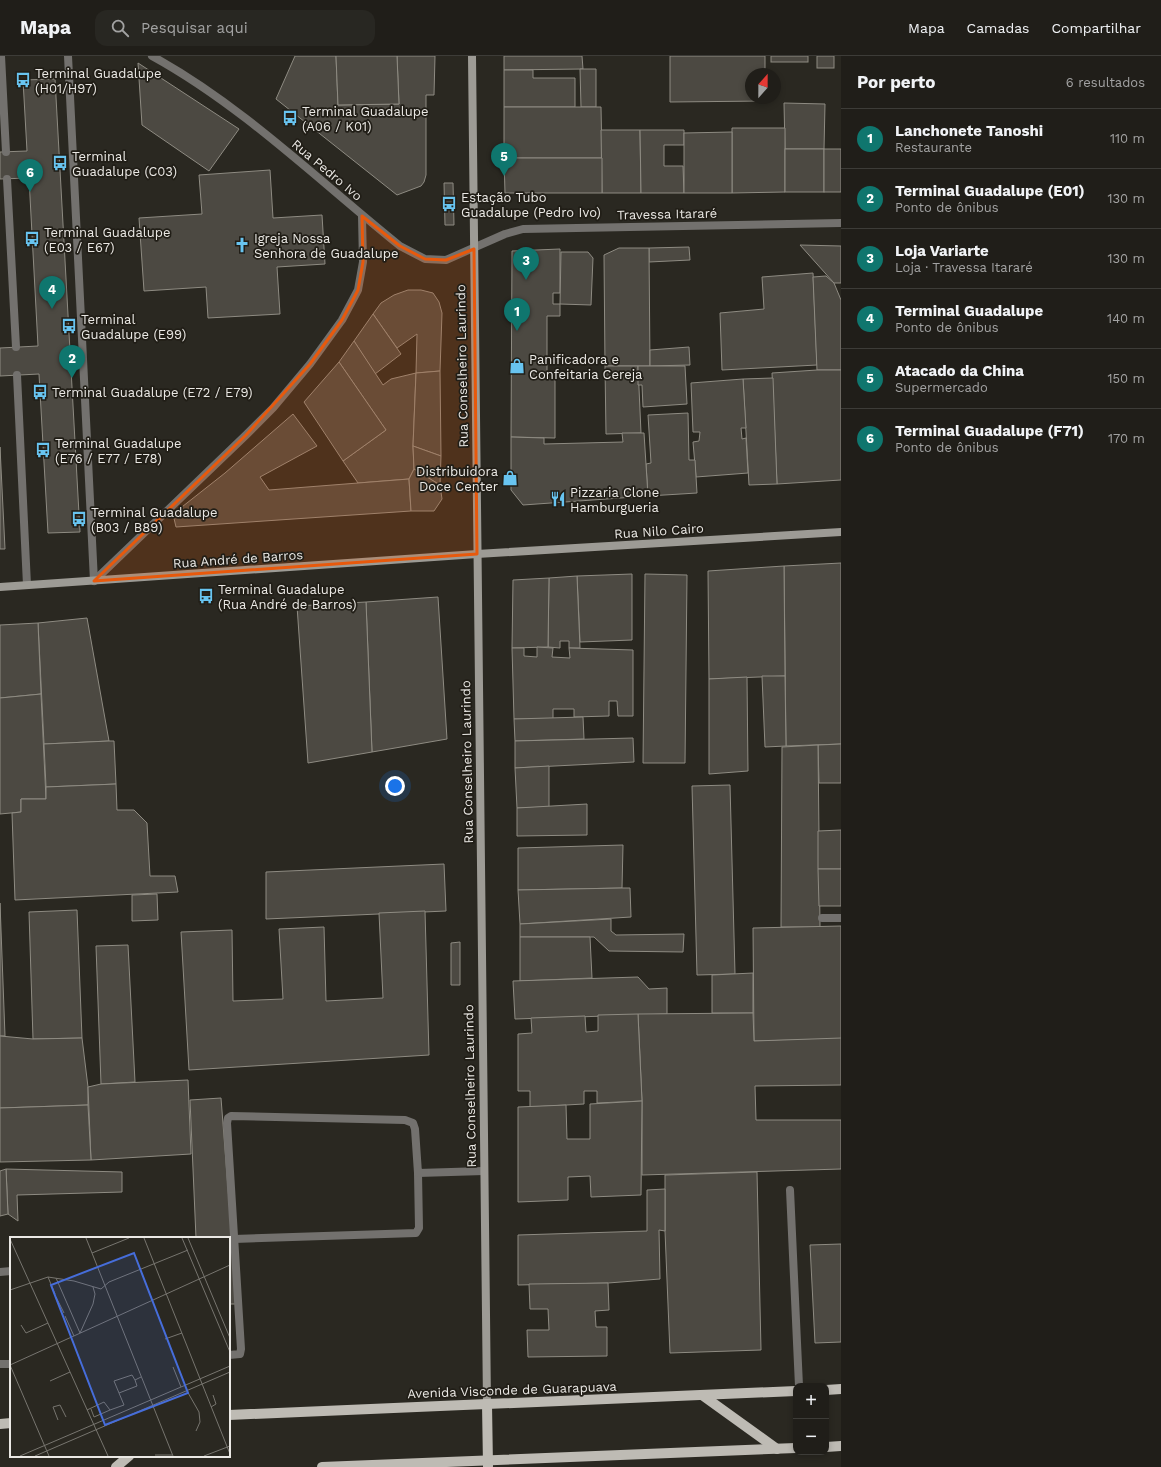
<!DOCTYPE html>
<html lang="pt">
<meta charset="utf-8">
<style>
body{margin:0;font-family:"Work Sans",sans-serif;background:#282722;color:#f1f3f6}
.controls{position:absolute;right:12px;bottom:12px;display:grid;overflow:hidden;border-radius:8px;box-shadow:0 2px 6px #0003}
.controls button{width:36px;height:36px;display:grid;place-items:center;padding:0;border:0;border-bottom:1px solid #3d3c38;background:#201e19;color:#f1f3f6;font:20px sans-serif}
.compass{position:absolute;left:745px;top:12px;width:36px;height:36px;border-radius:50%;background:#201e19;box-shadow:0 2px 6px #0003;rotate:21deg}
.you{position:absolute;left:395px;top:730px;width:14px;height:14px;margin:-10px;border:3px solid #fff;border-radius:50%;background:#1a73e8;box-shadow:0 0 0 6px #1a73e833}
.badge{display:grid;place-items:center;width:26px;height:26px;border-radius:50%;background:#0f766e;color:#fff;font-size:13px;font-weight:700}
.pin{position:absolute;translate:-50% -33px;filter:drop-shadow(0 1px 2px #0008)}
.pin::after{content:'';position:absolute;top:21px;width:14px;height:12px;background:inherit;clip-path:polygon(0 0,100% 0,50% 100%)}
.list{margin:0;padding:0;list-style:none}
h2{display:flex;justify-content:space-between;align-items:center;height:52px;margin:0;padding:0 16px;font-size:17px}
h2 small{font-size:13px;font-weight:400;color:#a2a2a2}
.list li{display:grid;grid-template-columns:26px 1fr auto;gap:12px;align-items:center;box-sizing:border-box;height:60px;padding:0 16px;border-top:1px solid #3d3c38}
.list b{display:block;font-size:15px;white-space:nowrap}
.list p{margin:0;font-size:13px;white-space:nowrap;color:#a2a2a2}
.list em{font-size:13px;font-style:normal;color:#a2a2a2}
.icon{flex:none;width:22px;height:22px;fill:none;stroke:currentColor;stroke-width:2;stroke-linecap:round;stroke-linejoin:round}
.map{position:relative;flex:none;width:841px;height:1411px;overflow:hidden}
header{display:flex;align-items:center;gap:24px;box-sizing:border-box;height:56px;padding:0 20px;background:#201e19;border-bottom:1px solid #3d3c38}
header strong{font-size:19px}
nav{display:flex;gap:22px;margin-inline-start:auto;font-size:14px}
.search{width:280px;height:36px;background:#282722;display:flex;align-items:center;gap:10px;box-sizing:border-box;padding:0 14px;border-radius:12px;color:#a2a2a2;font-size:15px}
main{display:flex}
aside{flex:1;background:#201e19}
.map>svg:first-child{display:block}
</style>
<header>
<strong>Mapa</strong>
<div class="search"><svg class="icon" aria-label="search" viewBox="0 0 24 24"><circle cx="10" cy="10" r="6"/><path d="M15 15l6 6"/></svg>Pesquisar aqui</div>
<nav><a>Mapa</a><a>Camadas</a><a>Compartilhar</a></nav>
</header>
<main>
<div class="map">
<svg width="841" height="1411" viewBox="0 0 841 1411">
<rect width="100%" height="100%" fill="#2a2821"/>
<g fill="#4c4942" stroke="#8e8b82">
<path d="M 295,0 L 336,0 L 338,49 L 399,48 L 397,0 L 435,0 L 434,39 L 426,39 L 426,119 L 424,126 L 421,130 L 397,139 L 276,43 Z"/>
<path d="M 336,0 L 397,0 L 399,48 L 338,49 Z"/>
<path d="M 504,0 L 582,0 L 583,13 L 504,14 Z"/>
<path d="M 670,0 L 765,0 L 765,18 L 751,18 L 751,42 L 766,42 L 766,45 L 670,46 Z"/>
<rect x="771" y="0" width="37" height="6"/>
<rect x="817" y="0" width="17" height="12"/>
<path d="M 138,7 L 239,73 L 209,115 L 142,69 Z"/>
<path d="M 580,13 L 596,13 L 596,51 L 581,51 Z"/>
<path d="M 504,14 L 533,14 L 533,22 L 575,22 L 575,51 L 504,51 Z"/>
<path d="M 55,23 L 80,476 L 48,477 L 39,318 L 0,320 L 0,292 L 38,290 L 29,122 L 0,123 L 0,96 L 27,95 L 23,24 Z"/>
<path d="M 784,47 L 825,48 L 824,93 L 785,93 Z"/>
<path d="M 504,51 L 601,51 L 602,102 L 504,102 Z"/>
<path d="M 732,72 L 785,72 L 785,136 L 732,137 Z"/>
<path d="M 601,74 L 640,74 L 641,137 L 602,137 Z"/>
<path d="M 640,74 L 684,74 L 684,89 L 664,89 L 664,110 L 683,110 L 684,137 L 641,137 Z"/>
<path d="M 732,76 L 732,137 L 684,137 L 684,77 Z"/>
<rect x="785" y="93" width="39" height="43"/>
<rect x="824" y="93" width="17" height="43"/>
<path d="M 504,102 L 602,102 L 602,137 L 505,137 Z"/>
<path d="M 270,114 L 273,162 L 322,159 L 325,208 L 277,211 L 280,258 L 208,262 L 206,231 L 144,235 L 139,162 L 202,158 L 199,119 Z"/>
<path d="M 444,127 L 453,127 L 454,169 L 445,169 Z"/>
<path d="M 800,189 L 841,190 L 841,227 L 834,227 Z"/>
<path d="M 689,191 L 690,204 L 649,206 L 649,192 Z"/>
<path d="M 619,192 L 649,192 L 650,310 L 605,310 L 604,199 Z"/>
<path d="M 560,193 L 560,237 L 553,237 L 553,248 L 560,248 L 560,260 L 547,260 L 547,321 L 555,321 L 555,382 L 511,381 L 512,195 Z"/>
<path d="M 561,196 L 588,196 L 593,202 L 591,249 L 560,248 Z"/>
<path d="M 813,217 L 817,309 L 722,314 L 720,257 L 764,253 L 762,221 Z"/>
<path d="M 826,220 L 834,227 L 841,244 L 841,314 L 817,314 L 813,221 Z"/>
<path d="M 408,234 L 421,234 L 433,237 L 439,246 L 442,257 L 440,315 L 416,317 L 417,278 L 397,292 L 373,258 L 381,247 L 394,239 Z"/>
<path d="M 373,258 L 401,298 L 375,318 L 354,285 Z"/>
<path d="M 354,285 L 383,329 L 391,323 L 416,317 L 413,390 L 414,413 L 409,423 L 358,427 L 343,405 L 386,374 L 339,306 Z"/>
<path d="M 689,291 L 690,309 L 650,310 L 650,294 Z"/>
<path d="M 339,306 L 386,374 L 343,405 L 304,346 Z"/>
<path d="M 605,310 L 638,310 L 641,377 L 606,378 Z"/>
<path d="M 638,310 L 685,310 L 687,348 L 643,351 L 642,329 L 638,329 Z"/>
<path d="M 817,314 L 841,314 L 841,424 L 777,428 L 772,317 Z"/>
<path d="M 440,315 L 441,400 L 413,390 L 416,317 Z"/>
<path d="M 773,322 L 777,428 L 749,429 L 743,323 Z"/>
<path d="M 743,323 L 746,372 L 741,372 L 742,383 L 746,382 L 748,417 L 696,421 L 693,386 L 699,385 L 700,376 L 693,376 L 691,327 Z"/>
<path d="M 688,357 L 689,404 L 695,404 L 697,437 L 648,440 L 646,408 L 651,407 L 648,359 Z"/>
<path d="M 293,358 L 317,390 L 260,421 L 269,434 L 409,423 L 411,455 L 176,471 L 173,458 L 225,417 Z"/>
<path d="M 622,377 L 644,377 L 648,440 L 523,449 L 511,434 L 511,381 L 544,382 L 544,388 L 623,386 Z"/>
<path d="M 413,390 L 441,400 L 440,429 L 414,413 Z"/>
<path d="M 0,391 L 5,493 L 0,493 Z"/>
<path d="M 414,413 L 440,429 L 442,443 L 434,455 L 411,455 L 409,423 Z"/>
<path d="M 841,507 L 841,688 L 786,690 L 784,510 Z"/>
<path d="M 784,510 L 785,620 L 709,623 L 708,515 Z"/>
<path d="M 632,518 L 632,584 L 580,586 L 577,520 Z"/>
<path d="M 645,518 L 687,519 L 685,707 L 643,707 Z"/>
<path d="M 577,520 L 580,592 L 569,592 L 569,585 L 560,585 L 560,592 L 548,591 L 549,522 Z"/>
<path d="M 549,522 L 548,591 L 512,592 L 513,524 Z"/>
<path d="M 438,541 L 447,683 L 372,696 L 366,546 Z"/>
<path d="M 366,546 L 372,696 L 308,707 L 297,550 Z"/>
<path d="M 87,562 L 109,685 L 44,688 L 38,567 Z"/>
<path d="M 38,567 L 41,638 L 0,642 L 0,569 Z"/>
<path d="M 537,591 L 553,592 L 552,601 L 570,602 L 569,592 L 633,594 L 633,660 L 618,660 L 617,645 L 609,645 L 609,660 L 574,661 L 574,653 L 553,653 L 553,663 L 514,663 L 512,592 L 524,592 L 524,600 L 537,601 Z"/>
<path d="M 762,620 L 785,620 L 786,690 L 765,691 Z"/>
<path d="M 747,621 L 748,715 L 709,718 L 709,623 Z"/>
<path d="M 41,638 L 46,743 L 21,743 L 21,756 L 0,758 L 0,642 Z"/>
<path d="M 583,661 L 584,683 L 515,685 L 514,663 Z"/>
<path d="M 633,682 L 634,706 L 515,712 L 515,685 Z"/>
<path d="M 109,685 L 114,685 L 116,728 L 46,731 L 44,688 Z"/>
<path d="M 841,688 L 841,727 L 819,727 L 818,689 Z"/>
<path d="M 818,689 L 820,871 L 781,871 L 782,691 Z"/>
<path d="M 549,710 L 549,751 L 517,752 L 515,712 Z"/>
<path d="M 116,728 L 117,754 L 134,754 L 147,767 L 150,820 L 175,820 L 178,836 L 15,844 L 12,757 L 21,756 L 21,743 L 46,743 L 46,731 Z"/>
<path d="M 730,729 L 735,918 L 697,919 L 692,730 Z"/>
<path d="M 587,748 L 587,779 L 517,780 L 517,752 Z"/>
<path d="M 841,774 L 841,813 L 818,813 L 818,775 Z"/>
<path d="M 623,789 L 622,832 L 518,834 L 518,792 Z"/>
<path d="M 444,808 L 446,855 L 266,863 L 266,816 Z"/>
<path d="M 818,813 L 841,813 L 841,850 L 819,850 Z"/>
<path d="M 622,832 L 630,832 L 631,861 L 520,868 L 518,834 Z"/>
<path d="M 157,838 L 158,864 L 132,865 L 132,839 Z"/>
<path d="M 0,847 L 5,980 L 0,980 Z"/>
<path d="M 77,854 L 82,982 L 33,983 L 29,856 Z"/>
<path d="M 425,855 L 429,999 L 189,1014 L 181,876 L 232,874 L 233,945 L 283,943 L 279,873 L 324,871 L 326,945 L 383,942 L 379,857 Z"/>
<path d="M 611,863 L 611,875 L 616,879 L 684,878 L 683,896 L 609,895 L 594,881 L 520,881 L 520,868 Z"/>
<path d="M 841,870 L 841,983 L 754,985 L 753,872 Z"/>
<path d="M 520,881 L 590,881 L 592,922 L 520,925 Z"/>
<path d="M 460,886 L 460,929 L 451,929 L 451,887 Z"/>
<path d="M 128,889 L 135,1026 L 101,1028 L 96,890 Z"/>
<path d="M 753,917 L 753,957 L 712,957 L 712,919 Z"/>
<path d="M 638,921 L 649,933 L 667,932 L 667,958 L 515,963 L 513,925 Z"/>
<path d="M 753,957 L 754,985 L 841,982 L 841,1029 L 755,1030 L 756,1064 L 841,1064 L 841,1113 L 642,1119 L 642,1045 L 638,958 Z"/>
<path d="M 638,958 L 642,1045 L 597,1047 L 597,1035 L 584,1035 L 584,1048 L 530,1051 L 530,1035 L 518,1035 L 518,978 L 532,977 L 531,962 L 585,960 L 586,976 L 598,975 L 598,959 Z"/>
<path d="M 0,980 L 33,983 L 82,982 L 88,1031 L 88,1049 L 0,1052 Z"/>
<path d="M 188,1024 L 191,1098 L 91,1104 L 88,1031 L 101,1028 Z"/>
<path d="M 221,1042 L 237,1248 L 229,1248 L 229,1182 L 196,1182 L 190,1044 Z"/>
<path d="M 642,1045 L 641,1139 L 591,1141 L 590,1120 L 568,1121 L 568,1144 L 518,1146 L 518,1051 L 566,1049 L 567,1083 L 590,1083 L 590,1048 Z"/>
<path d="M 88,1049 L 91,1104 L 0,1106 L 0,1052 Z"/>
<path d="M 6,1113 L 122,1116 L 122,1136 L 17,1139 L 18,1165 L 8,1158 Z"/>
<path d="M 6,1113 L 8,1158 L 0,1160 L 0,1115 Z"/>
<path d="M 757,1116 L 761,1294 L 670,1297 L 665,1175 L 665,1119 Z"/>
<path d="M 665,1133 L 665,1175 L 659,1174 L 660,1223 L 608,1227 L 518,1229 L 518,1179 L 647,1175 L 647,1134 Z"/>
<path d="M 841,1188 L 841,1286 L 815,1287 L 810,1189 Z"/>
<path d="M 608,1227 L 609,1254 L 595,1255 L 596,1271 L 607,1271 L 607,1300 L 528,1301 L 527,1274 L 549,1274 L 548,1253 L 530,1253 L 529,1228 Z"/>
</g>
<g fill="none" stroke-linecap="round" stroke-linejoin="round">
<g stroke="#73716e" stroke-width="8">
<path d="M 1,0 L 6,96"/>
<path d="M 68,0 L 94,525"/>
<path d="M 7,123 L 16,291"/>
<path d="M 17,319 L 27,529"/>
<path d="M 822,862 L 841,862"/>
<path d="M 790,1134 L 799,1330"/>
<path d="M 234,1183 L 416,1177 L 419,1172 L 418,1117"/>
<path d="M 0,1216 L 11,1215"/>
<path d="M 229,1299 L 240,1298 L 241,1293 L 227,1067 L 228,1062 L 231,1060 L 405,1064 L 413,1067 L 415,1073 L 418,1117 L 484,1115"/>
<path d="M 0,1308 L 11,1308"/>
</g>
<g stroke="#73716e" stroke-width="8">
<path d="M 152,0 C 243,50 319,125 400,190 L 425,203 L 446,204 L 505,178 L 523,173 L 841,167"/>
<path d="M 94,525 L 246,379 L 273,352 L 310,308 L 342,264 L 358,234 L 363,206 L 362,160"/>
</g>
<g stroke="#9d9b95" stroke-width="8">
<path d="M 472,0 L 487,1348"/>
<path d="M 0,531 L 477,498 L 841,476"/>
</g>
<g stroke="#bebbb4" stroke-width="10">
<path d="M 826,1334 L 841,1333"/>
<path d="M 702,1339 L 777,1393"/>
<path d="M 487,1348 L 488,1410"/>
<path d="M 229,1359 L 796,1335"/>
<path d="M 0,1368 L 11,1367"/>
<path d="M 826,1391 L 841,1390"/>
<path d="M 116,1411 L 129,1400"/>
<path d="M 322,1411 L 796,1392"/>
</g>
</g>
<path fill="#e8590c" fill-opacity="0.2" stroke="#e8590c" stroke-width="3" stroke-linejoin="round" d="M 362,160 L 400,190 L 425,203 L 446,204 L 474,193 L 477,498 L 94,525 L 246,379 L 310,308 L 342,264 L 358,234 L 363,206 Z"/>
<defs>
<symbol id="bus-bare" viewBox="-9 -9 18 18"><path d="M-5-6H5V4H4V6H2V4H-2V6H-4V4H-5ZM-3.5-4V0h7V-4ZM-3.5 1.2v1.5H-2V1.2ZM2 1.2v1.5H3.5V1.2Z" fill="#68c4f0" stroke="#211e17" stroke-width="2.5" paint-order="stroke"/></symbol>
<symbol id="church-bare" viewBox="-9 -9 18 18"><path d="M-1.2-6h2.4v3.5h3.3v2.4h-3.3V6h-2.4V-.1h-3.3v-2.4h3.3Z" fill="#68c4f0" stroke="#211e17" stroke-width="2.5" paint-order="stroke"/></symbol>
<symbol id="shop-bare" viewBox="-9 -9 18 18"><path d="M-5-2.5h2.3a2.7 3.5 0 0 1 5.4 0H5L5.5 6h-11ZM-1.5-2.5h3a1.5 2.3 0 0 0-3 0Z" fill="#68c4f0" stroke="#211e17" stroke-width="2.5" paint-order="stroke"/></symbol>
<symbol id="restaurant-bare" viewBox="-9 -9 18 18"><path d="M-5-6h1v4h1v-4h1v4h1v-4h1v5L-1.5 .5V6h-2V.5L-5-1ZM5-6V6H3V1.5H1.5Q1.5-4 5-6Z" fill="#68c4f0" stroke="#211e17" stroke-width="2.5" paint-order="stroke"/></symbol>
</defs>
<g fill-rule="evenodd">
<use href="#bus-bare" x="12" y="13" width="22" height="22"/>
<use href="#bus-bare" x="279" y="51" width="22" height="22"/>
<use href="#bus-bare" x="49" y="96" width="22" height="22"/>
<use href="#bus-bare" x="438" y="137" width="22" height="22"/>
<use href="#bus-bare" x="21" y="172" width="22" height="22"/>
<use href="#church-bare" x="231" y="178" width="22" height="22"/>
<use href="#bus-bare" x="58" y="259" width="22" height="22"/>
<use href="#shop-bare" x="506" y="299" width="22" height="22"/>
<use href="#bus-bare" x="29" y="325" width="22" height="22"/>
<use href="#bus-bare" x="32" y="383" width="22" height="22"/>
<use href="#shop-bare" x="499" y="411" width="22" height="22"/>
<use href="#restaurant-bare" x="547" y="432" width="22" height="22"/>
<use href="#bus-bare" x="68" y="452" width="22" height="22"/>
<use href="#bus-bare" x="195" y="529" width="22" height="22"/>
</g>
<g text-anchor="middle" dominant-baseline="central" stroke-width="3.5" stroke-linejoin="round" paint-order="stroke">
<g font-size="13" fill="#eae8e4" stroke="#211e17" text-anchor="start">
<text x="35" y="17">Terminal Guadalupe<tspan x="35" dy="15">(H01/H97)</tspan></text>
<text x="302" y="55">Terminal Guadalupe<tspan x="302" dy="15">(A06 / K01)</tspan></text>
<text x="72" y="100">Terminal<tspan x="72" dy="15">Guadalupe (C03)</tspan></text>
<text x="461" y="141">Estação Tubo<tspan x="461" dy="15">Guadalupe (Pedro Ivo)</tspan></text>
<text x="44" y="176">Terminal Guadalupe<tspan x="44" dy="15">(E03 / E67)</tspan></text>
<text x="254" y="182">Igreja Nossa<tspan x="254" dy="15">Senhora de Guadalupe</tspan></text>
<text x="81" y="263">Terminal<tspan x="81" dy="15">Guadalupe (E99)</tspan></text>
<text x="529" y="303">Panificadora e<tspan x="529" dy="15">Confeitaria Cereja</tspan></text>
<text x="52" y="336">Terminal Guadalupe (E72 / E79)</text>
<text x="55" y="387">Terminal Guadalupe<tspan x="55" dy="15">(E76 / E77 / E78)</tspan></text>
<text x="498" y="415" text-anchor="end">Distribuidora<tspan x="498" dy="15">Doce Center</tspan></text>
<text x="570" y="436">Pizzaria Clone<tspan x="570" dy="15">Hamburgueria</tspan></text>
<text x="91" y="456">Terminal Guadalupe<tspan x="91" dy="15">(B03 / B89)</tspan></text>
<text x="218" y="533">Terminal Guadalupe<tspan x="218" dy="15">(Rua André de Barros)</tspan></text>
</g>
<g font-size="13" fill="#eae8e4" stroke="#211e17">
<text transform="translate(327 114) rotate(40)">Rua Pedro Ivo</text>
<text transform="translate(667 158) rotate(-1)">Travessa Itararé</text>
<text transform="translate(462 310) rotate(-91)">Rua Conselheiro Laurindo</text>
<text transform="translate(659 475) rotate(-4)">Rua Nilo Cairo</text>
<text transform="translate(238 503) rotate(-4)">Rua André de Barros</text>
<text transform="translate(467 706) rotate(-91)">Rua Conselheiro Laurindo</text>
<text transform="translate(470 1030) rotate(-91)">Rua Conselheiro Laurindo</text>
<text transform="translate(512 1334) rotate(-2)">Avenida Visconde de Guarapuava</text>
</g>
</g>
<g transform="translate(10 1181)">
<rect width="220" height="220" fill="#2a2821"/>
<path fill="none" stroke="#77756f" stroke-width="1" d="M 76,1 L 163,219M 134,1 L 220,217M 172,1 L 220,115M 178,1 L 220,101M 0,2 L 98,219M 82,16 L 119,1M 38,40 L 45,57M 46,41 L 70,96M 0,53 L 38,40 L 64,44 L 91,52 L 99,45 L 178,13M 46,60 L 54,76M 55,79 L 64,99M 11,88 L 16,96 L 38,86M 70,96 L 83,67 L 85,57 L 83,50M 155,102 L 172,96M 0,128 L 39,219M 0,128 L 220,28M 163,130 L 171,150M 40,144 L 60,135M 177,154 L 189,175 L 190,185 L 186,194M 109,156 L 127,149 L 125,143M 201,170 L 206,167 L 203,158M 81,172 L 84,180 L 100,173M 77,173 L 94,165 L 100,173 L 114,168 L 104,144 L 122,138 L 125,143 L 131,140M 48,183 L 43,170 L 50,168 L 56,180M 145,218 L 162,218M 10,219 L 220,129M 25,219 L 220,135M 194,219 L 220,209"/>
<path fill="#466dda" fill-opacity="0.15" stroke="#466dda" stroke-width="2" d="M 124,16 L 178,156 L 95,188 L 41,48 Z"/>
<rect width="220" height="220" fill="none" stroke="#eae8e4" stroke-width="2"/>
</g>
</svg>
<div class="controls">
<button>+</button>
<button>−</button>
</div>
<svg class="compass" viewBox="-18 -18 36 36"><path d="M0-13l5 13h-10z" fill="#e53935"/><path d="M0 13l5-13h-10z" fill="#a2a2a2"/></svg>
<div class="you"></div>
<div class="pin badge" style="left:517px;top:275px">1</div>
<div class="pin badge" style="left:72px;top:322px">2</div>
<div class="pin badge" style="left:526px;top:224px">3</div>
<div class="pin badge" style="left:52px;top:253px">4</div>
<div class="pin badge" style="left:504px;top:120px">5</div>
<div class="pin badge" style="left:30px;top:136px">6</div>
</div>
<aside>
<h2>Por perto<small>6 resultados</small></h2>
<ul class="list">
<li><span class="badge">1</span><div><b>Lanchonete Tanoshi</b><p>Restaurante</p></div><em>110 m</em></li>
<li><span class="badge">2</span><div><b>Terminal Guadalupe (E01)</b><p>Ponto de ônibus</p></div><em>130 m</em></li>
<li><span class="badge">3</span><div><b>Loja Variarte</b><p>Loja · Travessa Itararé</p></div><em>130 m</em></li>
<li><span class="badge">4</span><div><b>Terminal Guadalupe</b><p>Ponto de ônibus</p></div><em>140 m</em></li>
<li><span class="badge">5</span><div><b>Atacado da China</b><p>Supermercado</p></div><em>150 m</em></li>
<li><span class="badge">6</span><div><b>Terminal Guadalupe (F71)</b><p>Ponto de ônibus</p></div><em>170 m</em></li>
</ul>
</aside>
</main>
